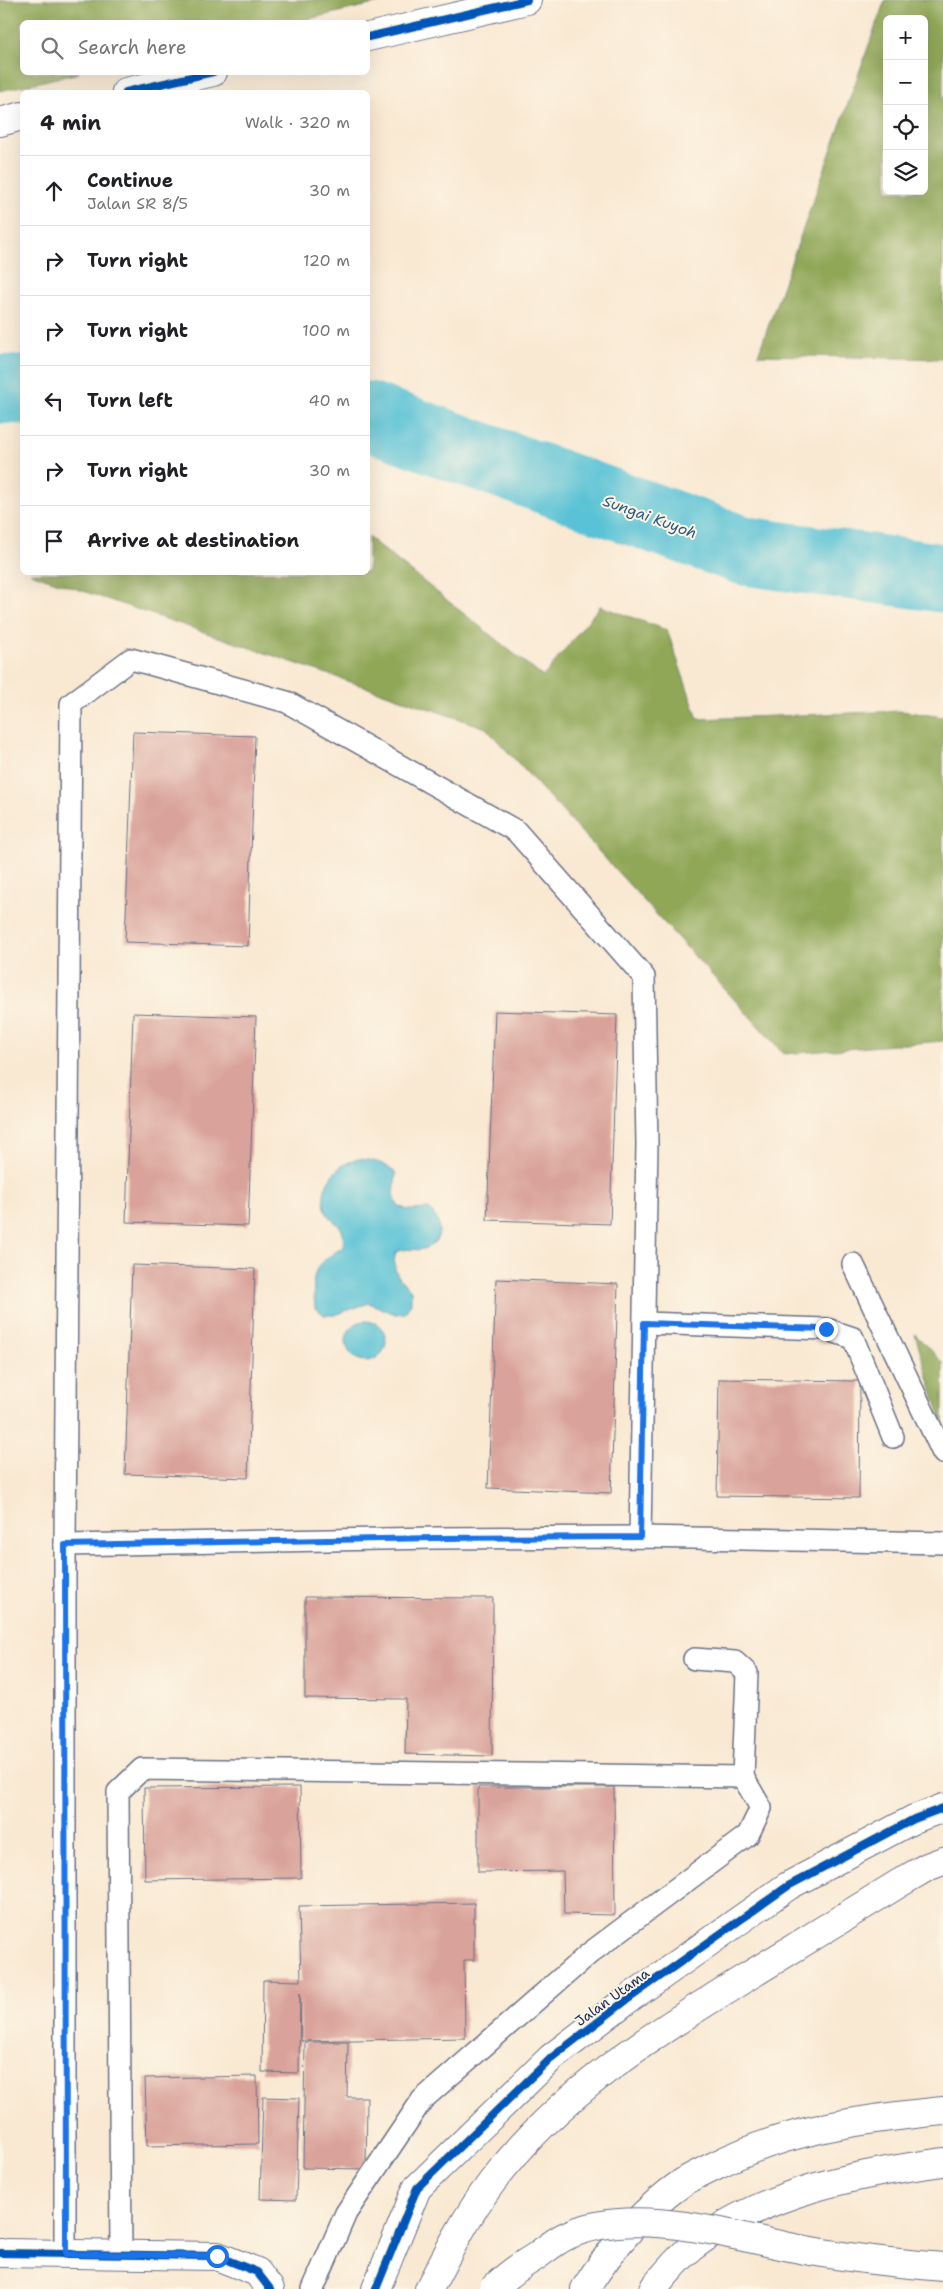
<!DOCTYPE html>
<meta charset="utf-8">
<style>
body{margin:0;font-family:"Shantell Sans",sans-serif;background:#f2f2f2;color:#202124}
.controls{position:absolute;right:15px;top:15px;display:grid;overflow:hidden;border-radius:8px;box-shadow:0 5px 20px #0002}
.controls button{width:45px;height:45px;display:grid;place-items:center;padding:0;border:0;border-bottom:1px solid #e0e0e0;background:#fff;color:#202124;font:25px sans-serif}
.stop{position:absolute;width:15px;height:15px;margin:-11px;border:4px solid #1a73e8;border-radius:50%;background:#fff}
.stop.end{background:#1a73e8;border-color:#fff;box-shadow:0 1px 5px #0008}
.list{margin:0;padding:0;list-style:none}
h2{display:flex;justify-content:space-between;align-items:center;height:65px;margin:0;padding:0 20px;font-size:21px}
h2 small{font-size:16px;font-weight:400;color:#757577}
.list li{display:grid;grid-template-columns:32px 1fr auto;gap:15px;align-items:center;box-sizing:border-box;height:70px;padding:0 20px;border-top:1px solid #e0e0e0}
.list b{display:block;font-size:19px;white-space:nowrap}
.list p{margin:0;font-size:16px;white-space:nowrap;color:#757577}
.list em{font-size:16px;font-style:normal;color:#757577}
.icon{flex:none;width:28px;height:28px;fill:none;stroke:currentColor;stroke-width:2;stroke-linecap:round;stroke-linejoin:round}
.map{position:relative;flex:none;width:943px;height:2289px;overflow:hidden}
.search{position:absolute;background:#fff;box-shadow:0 5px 20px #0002;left:20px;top:20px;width:350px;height:55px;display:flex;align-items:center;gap:12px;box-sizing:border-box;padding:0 18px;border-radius:8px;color:#757577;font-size:19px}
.panel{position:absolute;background:#fff;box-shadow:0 5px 20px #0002;left:20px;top:90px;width:350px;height:485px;border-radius:8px}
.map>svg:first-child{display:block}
</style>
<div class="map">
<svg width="943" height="2289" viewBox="0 0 943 2289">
<rect width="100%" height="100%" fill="#fcf5e5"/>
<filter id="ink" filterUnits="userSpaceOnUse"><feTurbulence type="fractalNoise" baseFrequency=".02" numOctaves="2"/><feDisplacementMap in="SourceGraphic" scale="10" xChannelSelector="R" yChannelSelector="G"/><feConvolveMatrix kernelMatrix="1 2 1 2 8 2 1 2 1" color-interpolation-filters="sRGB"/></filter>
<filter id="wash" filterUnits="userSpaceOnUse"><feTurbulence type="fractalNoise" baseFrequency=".0096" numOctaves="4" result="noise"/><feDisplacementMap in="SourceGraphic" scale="20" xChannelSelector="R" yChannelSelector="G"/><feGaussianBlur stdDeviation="1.12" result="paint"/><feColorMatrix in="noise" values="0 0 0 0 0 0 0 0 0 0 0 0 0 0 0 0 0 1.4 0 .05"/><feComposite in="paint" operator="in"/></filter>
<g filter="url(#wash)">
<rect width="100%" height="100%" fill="#f9e9d3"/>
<g fill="#90a759" stroke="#566b5c" fill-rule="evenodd">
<path d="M 0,0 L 392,0 L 295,22 L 22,22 L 22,72 L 79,73 L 0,91 Z"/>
<path d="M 885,0 L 943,0 L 943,359 L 758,355 ZM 887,19 L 924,19 L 924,191 L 887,191 Z"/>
<path d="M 368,537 L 543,677 L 600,606 L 667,630 L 698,719 L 902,711 L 943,717 L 943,1041 L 784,1054 L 486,728 L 30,573 L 368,572 Z"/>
<path d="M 915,1334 L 943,1362 L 943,1427 Z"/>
</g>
<g fill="#5ac2d6" stroke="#3a789a">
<path d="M 359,1159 C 374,1160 385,1163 396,1173 L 394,1196 L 398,1206 L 408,1210 L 429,1209 C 443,1222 444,1243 423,1249 C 415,1251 408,1247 396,1252 C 391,1269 398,1278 411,1290 L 411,1303 L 405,1313 L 395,1314 L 369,1303 L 334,1315 L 324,1315 L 315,1307 C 311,1269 313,1267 343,1247 C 346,1219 332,1227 326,1211 C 317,1187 336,1163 359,1159 Z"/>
<circle cx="366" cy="1341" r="20"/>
</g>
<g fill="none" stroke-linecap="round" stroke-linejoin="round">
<g stroke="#5ac2d6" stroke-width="69">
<path d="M 0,389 L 22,390"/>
<path d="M 368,416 L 745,551 L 943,578"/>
</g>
</g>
<g id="blocks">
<g fill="#d9a29a">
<path d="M 133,732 L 255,736 L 248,946 L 125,942 Z"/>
<path d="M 495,1011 L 617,1015 L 610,1224 L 487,1220 Z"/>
<path d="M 133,1013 L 256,1017 L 248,1226 L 126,1222 Z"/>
<path d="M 132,1265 L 255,1269 L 248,1478 L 125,1474 Z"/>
<path d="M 496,1279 L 618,1284 L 611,1493 L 488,1488 Z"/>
<path d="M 719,1379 L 860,1381 L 859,1498 L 717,1496 Z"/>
<path d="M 305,1597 L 493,1598 L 492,1756 L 405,1754 L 406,1699 L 305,1698 Z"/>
<path d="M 300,1787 L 301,1878 L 145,1880 L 144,1788 Z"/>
<path d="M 478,1787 L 614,1787 L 615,1915 L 564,1914 L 563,1871 L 478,1872 Z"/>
<path d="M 474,1903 L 474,1960 L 464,1960 L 465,2038 L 301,2041 L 300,1993 L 299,2073 L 262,2072 L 263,1980 L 301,1981 L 299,1906 Z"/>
<path d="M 305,2042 L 348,2042 L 347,2097 L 367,2097 L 366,2169 L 303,2168 Z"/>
<path d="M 257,2076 L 258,2144 L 147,2146 L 145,2078 Z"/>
<path d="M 263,2097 L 299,2098 L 296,2200 L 260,2199 Z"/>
</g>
</g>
</g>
<g filter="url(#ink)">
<use href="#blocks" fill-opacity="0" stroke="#697087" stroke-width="1"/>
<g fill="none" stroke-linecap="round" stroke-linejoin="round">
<defs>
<g id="service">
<path d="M 853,1264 L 943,1453"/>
<path d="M 644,1323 L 826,1329 L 853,1338 L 893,1437"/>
<path d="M 65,1545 L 435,1538 L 640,1537 L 943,1543"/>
<path d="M 65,2254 L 65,1545 L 71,704 L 131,659 L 287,702 L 516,831 L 644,977 L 647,1144 L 640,1537"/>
<path d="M 121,2255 L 118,1792 L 142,1769 L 743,1777"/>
<path d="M 313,2289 L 346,2213 L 422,2100 L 590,1953 L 748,1835 L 761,1808 L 743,1777 L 747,1673 L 735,1662 L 694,1659"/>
</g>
<path id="minor" d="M 0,2253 L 217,2256 L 257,2272 L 270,2289"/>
<g id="tertiary">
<path d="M 368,37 L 527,0"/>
<path d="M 126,92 L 213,72"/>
<path d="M 0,122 L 22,116"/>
<path d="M 376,2289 L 417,2188 L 551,2058 L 624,2002 L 788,1886 L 914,1819 L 943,1808"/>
</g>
<g id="motorway">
<path d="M 429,2289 C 448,2252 467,2215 492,2182 C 557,2096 647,2038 737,1983 C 791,1950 844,1917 898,1884 L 927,1867 L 943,1861"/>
<path d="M 585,2289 C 610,2250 644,2209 682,2183 C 691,2177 702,2172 712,2167 C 786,2129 862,2119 943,2111"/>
<path d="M 653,2289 C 665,2275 678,2258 692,2247 C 763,2192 856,2174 943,2162"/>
</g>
</defs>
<use href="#service" stroke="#697087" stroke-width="24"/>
<use href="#minor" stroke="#697087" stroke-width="30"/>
<use href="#tertiary" stroke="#697087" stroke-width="30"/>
<use href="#motorway" stroke="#697087" stroke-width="30"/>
<use href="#service" stroke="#fff" stroke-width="21"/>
<use href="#minor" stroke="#fff" stroke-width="28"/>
<use href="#tertiary" stroke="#fff" stroke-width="28"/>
<use href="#motorway" stroke="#fff" stroke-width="28"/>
<defs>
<path id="trunk-bridge" d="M 493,2289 C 505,2277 520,2266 535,2257 C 545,2250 555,2241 566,2236 C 633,2204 732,2236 800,2249 C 847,2258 895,2263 943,2267"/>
</defs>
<use href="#trunk-bridge" stroke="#697087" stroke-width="30" stroke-linecap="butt"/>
<use href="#trunk-bridge" stroke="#fff" stroke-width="28"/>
<defs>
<g id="cycleway">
<path d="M 368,37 L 527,0"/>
<path d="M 126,92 L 213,72"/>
<path d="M 0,2253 L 217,2256 L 257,2272 L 270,2289"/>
<path d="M 376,2289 L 417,2188 L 551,2058 L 624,2002 L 788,1886 L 914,1819 L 943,1808"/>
</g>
</defs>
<use href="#cycleway" stroke="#fcf5e5" stroke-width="11"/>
<use href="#cycleway" stroke="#0057b8" stroke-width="8"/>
</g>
</g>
<g fill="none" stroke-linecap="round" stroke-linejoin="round" filter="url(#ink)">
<path stroke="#1a73e8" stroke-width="6" d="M 217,2256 L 66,2254 L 65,1545 L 435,1538 L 640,1537 L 644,1323 L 826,1329"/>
</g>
<g text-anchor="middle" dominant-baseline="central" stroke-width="4" stroke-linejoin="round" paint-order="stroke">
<g font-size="14" fill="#1b2f5e" stroke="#fcf5e5">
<text transform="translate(612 1997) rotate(-36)">Jalan Utama</text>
</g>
<g font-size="15" font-style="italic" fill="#2e5b82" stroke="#fcf5e5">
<text transform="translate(650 517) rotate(20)">Sungai Kuyoh</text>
</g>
</g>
</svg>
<div class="controls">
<button>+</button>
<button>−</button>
<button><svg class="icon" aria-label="locate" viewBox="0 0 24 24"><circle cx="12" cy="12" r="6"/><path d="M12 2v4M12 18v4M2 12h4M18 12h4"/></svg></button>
<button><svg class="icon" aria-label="layers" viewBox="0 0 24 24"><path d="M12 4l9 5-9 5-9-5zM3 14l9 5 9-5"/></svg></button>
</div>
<div class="stop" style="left:217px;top:2256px"></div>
<div class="stop end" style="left:826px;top:1329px"></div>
<div class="search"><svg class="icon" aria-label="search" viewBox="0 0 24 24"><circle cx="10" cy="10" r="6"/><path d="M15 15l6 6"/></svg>Search here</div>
<section class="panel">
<h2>4 min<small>Walk · 320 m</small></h2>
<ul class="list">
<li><svg class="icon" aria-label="ahead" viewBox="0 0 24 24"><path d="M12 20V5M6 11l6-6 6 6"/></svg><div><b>Continue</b><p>Jalan SR 8/5</p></div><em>30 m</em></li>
<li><svg class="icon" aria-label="right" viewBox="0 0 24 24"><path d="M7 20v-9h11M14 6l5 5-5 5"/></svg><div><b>Turn right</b></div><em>120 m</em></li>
<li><svg class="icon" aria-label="right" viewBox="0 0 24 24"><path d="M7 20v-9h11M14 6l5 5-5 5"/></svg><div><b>Turn right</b></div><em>100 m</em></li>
<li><svg class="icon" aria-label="left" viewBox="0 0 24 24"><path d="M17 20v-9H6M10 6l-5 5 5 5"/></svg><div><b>Turn left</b></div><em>40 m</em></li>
<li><svg class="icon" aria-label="right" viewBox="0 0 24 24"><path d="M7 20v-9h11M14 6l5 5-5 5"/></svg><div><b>Turn right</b></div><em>30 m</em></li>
<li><svg class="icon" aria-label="arrive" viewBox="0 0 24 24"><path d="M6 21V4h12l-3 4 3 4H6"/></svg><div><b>Arrive at destination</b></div></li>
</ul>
</section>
</div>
